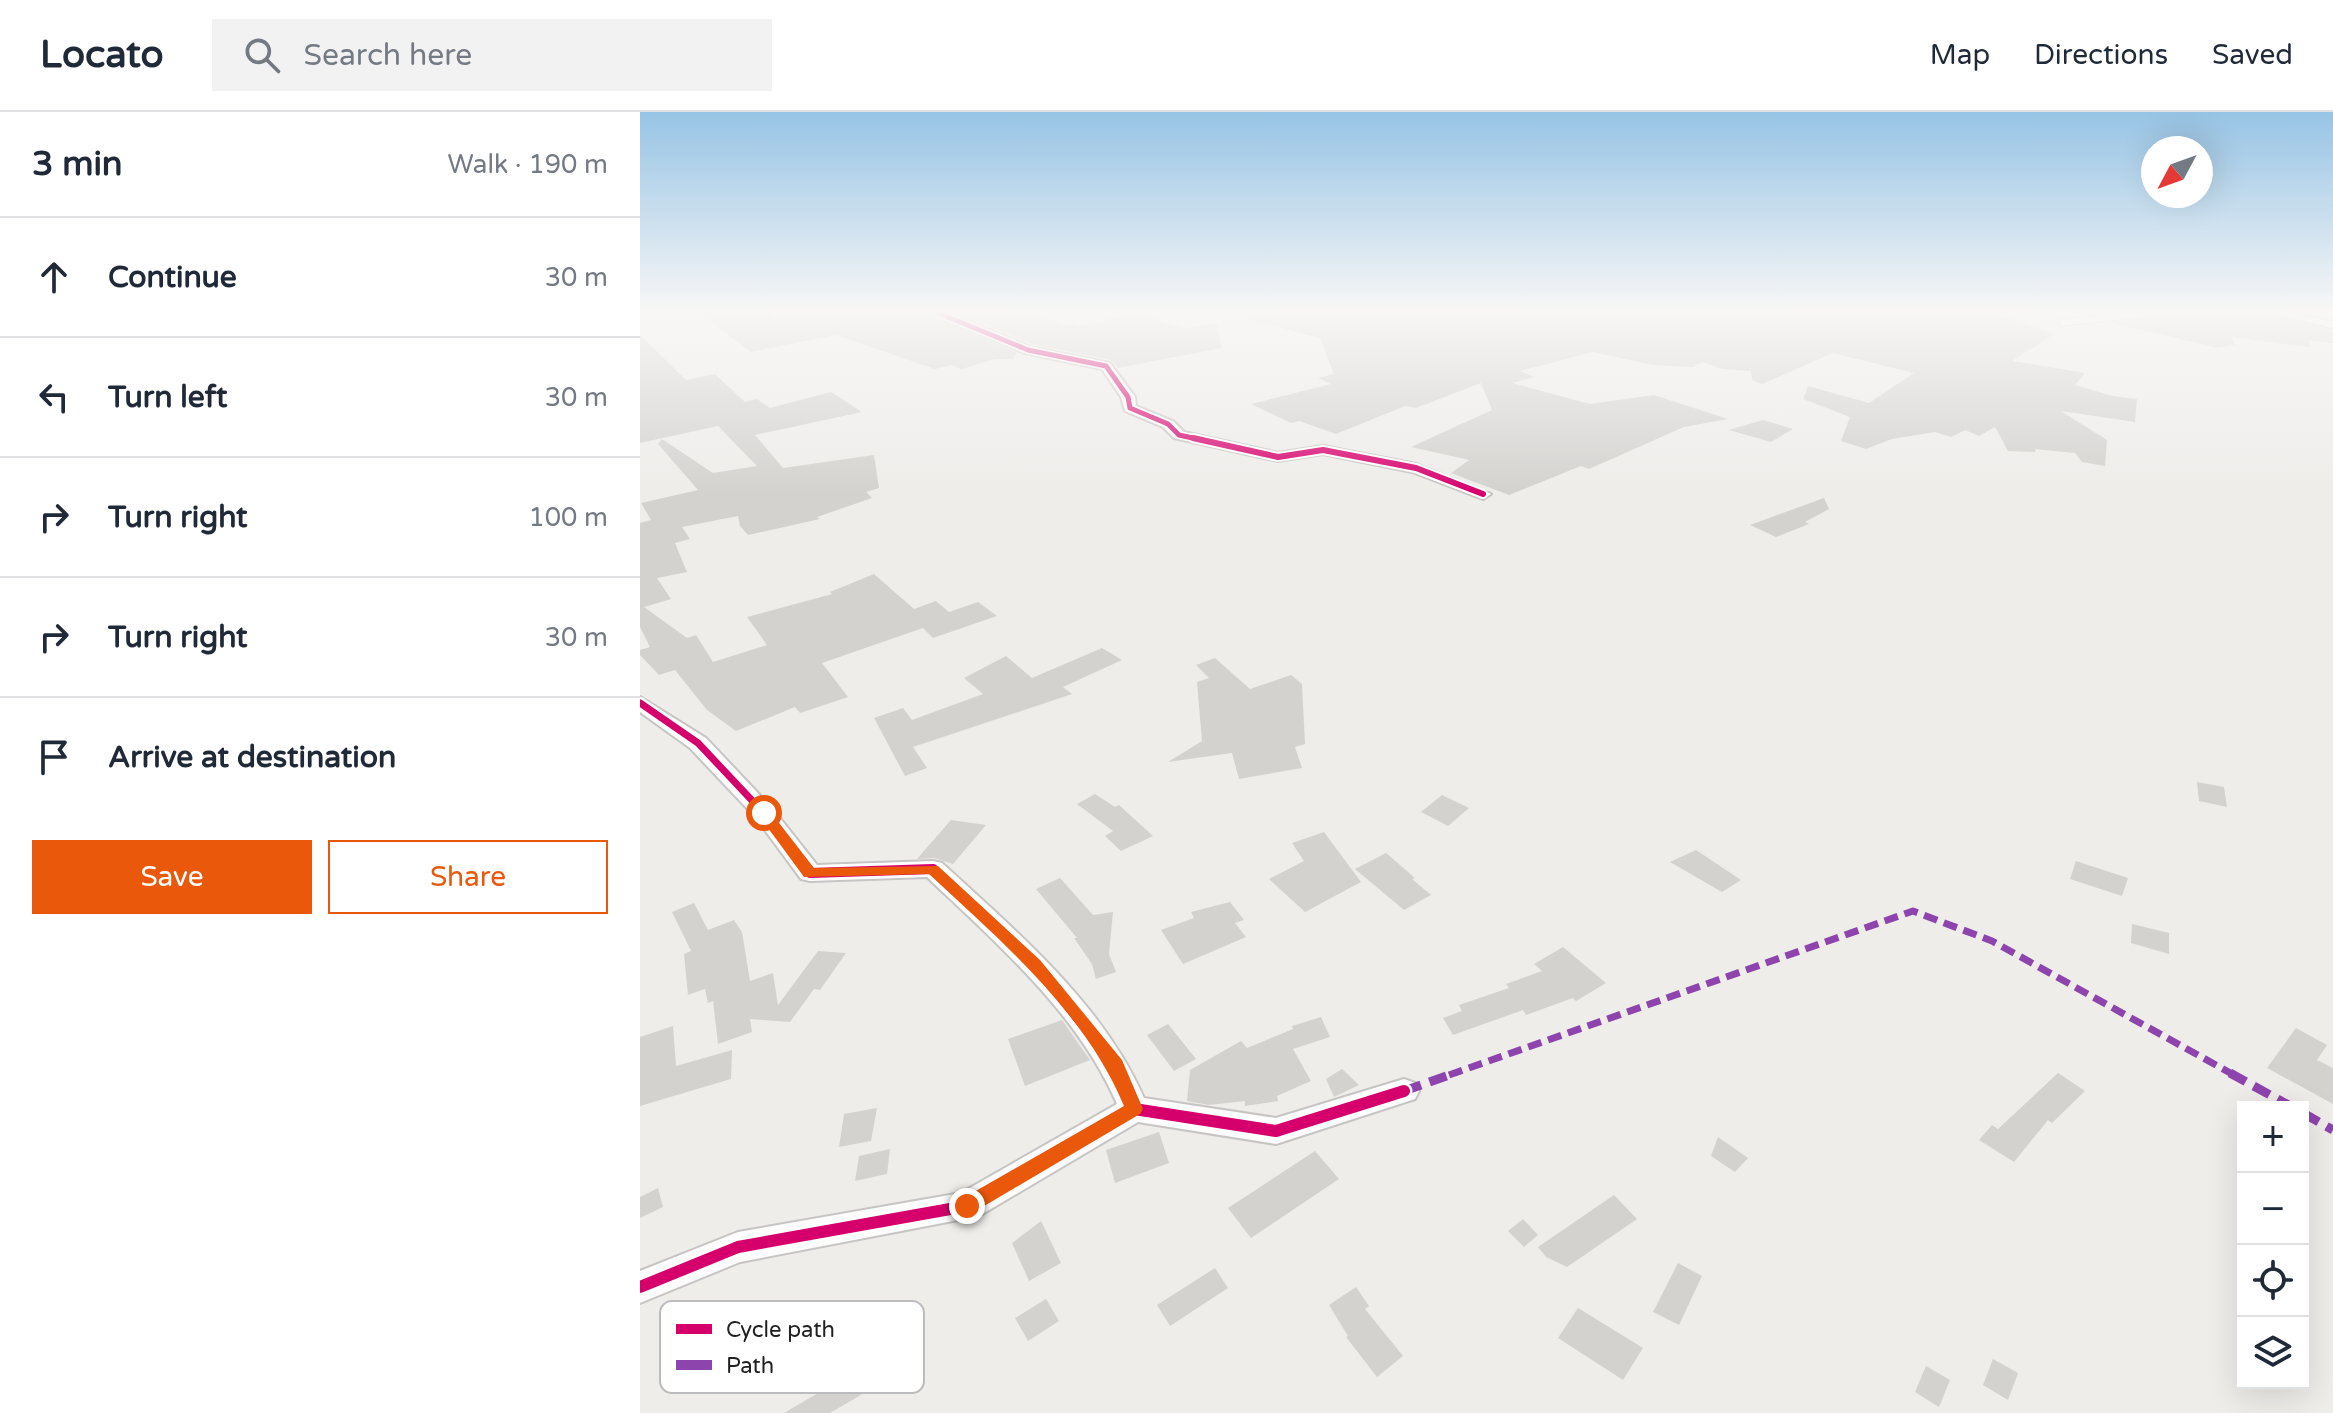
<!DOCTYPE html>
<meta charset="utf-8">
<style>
body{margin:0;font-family:"Varela Round",sans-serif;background:#f2f2f3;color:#1f2937}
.controls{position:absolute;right:24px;bottom:24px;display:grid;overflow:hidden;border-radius:0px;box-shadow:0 8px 32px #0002}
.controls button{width:72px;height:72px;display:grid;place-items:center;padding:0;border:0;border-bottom:2px solid #e0e1e3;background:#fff;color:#1f2937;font:40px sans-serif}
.compass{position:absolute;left:1501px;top:24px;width:72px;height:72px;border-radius:50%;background:#fff;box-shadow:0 8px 32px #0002;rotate:229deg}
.stop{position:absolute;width:24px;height:24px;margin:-18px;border:6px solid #ea580c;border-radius:50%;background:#fff}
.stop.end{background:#ea580c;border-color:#fff;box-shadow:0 2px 8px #0008}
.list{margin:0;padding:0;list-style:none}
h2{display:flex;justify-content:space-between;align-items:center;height:104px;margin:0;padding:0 32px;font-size:34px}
h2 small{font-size:26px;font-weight:400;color:#747a83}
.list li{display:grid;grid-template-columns:52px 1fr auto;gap:24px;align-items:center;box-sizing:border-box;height:120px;padding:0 32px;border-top:2px solid #e0e1e3}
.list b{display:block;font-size:30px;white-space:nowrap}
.list em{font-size:26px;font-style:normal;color:#747a83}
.actions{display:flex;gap:16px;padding:24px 32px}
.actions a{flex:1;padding:18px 0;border:2px solid #ea580c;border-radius:0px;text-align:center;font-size:28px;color:#ea580c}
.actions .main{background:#ea580c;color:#fff}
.icon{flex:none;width:44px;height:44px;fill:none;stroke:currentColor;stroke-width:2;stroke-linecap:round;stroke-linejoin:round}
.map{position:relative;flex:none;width:1693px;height:1301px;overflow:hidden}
header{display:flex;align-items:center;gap:48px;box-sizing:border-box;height:112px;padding:0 40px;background:#fff;border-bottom:2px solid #e0e1e3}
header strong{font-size:38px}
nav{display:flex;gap:44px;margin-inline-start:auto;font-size:28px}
.search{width:560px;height:72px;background:#f2f2f3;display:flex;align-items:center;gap:20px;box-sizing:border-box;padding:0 28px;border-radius:0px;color:#747a83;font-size:30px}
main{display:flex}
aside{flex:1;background:#fff}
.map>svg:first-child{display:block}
</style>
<header>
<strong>Locato</strong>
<div class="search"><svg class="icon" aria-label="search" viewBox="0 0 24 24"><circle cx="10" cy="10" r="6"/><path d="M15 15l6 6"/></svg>Search here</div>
<nav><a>Map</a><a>Directions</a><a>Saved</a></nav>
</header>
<main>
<aside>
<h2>3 min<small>Walk · 190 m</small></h2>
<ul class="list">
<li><svg class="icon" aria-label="ahead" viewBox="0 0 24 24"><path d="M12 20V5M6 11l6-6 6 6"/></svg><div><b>Continue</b></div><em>30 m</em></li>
<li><svg class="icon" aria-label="left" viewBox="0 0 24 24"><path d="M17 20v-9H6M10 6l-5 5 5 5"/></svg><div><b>Turn left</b></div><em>30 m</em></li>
<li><svg class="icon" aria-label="right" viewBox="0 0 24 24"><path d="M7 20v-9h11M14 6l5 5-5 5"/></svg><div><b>Turn right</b></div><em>100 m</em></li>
<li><svg class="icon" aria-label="right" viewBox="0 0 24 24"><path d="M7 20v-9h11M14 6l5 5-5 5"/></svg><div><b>Turn right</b></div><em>30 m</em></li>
<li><svg class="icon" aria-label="arrive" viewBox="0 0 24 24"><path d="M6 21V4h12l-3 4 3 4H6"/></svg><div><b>Arrive at destination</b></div></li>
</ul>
<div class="actions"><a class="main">Save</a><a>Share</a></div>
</aside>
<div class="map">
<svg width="1693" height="1301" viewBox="0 0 1693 1301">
<rect width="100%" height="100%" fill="#efedea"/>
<g fill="#d4d2cf">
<path d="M 59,200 L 132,200 L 133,206 L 160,200 L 180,205 L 221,200 L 288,200 L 377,241 L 373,247 L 355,247 L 322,257 L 311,253 L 295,257 L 196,223 L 111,240 Z"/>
<path d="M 316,200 L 394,201 L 405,209 L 416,207 L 425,213 L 433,212 L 440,215 L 495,200 L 545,217 L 577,211 L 581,236 L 478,256 L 471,248 L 392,232 Z"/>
<path d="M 607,200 L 1350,200 L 1414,222 L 1372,249 L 1445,261 L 1435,273 L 1472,284 L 1497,287 L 1495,310 L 1421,299 L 1467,328 L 1465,354 L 1442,350 L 1435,341 L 1395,337 L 1396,340 L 1368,339 L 1355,315 L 1339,324 L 1325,318 L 1311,325 L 1295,320 L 1252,327 L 1226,337 L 1201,329 L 1210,305 L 1163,287 L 1168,274 L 1229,291 L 1274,261 L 1193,241 L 1122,272 L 1112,268 L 1111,259 L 1082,257 L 1063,250 L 1053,255 L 1013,253 L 953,240 L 880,259 L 894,265 L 872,271 L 950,292 L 1014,283 L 1088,307 L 1044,315 L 949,357 L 941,354 L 869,383 L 811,361 L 829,348 L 771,335 L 852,298 L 841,271 L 776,296 L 765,294 L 696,322 L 659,309 L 651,311 L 611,292 L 691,272 L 678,266 L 694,262 L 680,226 L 606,207 Z"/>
<path d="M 1540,200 L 1624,200 L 1693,219 L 1693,231 L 1668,228 L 1671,235 L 1591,225 L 1595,233 L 1578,236 L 1473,211 Z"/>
<path d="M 0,223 L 46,268 L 75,262 L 105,290 L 117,287 L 130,296 L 191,280 L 222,300 L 115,323 L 143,356 L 234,343 L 239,376 L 226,380 L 232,386 L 177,405 L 180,407 L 108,423 L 100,414 L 98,404 L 42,415 L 50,427 L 35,431 L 47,460 L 17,466 L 31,487 L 4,495 L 47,526 L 56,523 L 73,550 L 127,533 L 107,505 L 192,482 L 190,480 L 234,462 L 274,497 L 296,489 L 309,500 L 338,490 L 357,504 L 293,526 L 283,516 L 182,551 L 208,585 L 160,601 L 155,595 L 96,619 L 67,598 L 35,558 L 19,563 L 0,543 L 0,538 L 10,535 L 0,515 L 0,411 L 11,408 L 1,391 L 58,378 L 18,332 L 22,327 L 73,361 L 117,354 L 78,314 L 0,331 Z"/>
<path d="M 1123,308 L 1153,317 L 1131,330 L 1089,318 Z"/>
<path d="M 1184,386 L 1189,397 L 1165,410 L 1169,412 L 1136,425 L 1110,413 Z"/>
<path d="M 462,536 L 482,548 L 423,575 L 432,582 L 273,635 L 287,656 L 265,664 L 234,606 L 263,596 L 272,608 L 343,582 L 324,566 L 366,544 L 392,566 Z"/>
<path d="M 575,546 L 610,577 L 651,563 L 662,572 L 665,632 L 655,635 L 662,656 L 599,667 L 592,641 L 528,650 L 562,629 L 557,570 L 569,566 L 556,553 Z"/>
<path d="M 1557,670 L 1584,675 L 1587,695 L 1559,689 Z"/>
<path d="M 455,682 L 475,695 L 479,693 L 513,724 L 481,739 L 465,724 L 473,719 L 437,692 Z"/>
<path d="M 802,683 L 829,696 L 808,714 L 781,700 Z"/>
<path d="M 311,708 L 346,713 L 313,752 L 294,746 L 277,747 Z"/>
<path d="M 684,720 L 721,770 L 665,800 L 629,767 L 664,749 L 652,731 Z"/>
<path d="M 1056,738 L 1101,768 L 1082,780 L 1030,750 Z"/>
<path d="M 746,741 L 775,766 L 772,767 L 791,783 L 764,798 L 715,757 Z"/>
<path d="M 1436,749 L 1488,766 L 1482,784 L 1430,767 Z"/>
<path d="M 420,766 L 453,803 L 473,800 L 469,842 L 476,860 L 456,867 L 452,852 L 434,826 L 437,826 L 396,777 Z"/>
<path d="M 590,790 L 604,808 L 595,811 L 606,825 L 543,852 L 521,818 L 554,806 L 551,800 Z"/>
<path d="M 54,791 L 68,818 L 94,808 L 102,820 L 110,869 L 133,861 L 138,893 L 178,839 L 206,841 L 180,878 L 174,877 L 150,910 L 110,907 L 112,920 L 78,932 L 73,889 L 68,891 L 65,877 L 48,883 L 44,842 L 51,839 L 32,800 Z"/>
<path d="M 1492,812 L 1529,821 L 1529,842 L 1491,831 Z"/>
<path d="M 923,835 L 966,871 L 936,889 L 933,886 L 886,903 L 883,898 L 813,923 L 803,906 L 822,899 L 819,893 L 869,876 L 866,872 L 902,859 L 894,852 Z"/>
<path d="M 681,905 L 690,925 L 653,937 L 671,969 L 637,984 L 638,989 L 605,994 L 605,989 L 569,993 L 547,989 L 550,958 L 601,929 L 607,936 L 653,917 L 652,914 Z"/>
<path d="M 422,908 L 450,948 L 385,974 L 368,927 Z"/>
<path d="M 528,912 L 556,947 L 534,959 L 507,923 Z"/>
<path d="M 33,914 L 36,954 L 92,938 L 91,967 L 0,994 L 0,925 Z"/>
<path d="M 1656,916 L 1687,933 L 1677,948 L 1693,956 L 1693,992 L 1627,956 Z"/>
<path d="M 702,957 L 719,973 L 694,985 L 686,967 Z"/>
<path d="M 1418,961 L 1445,979 L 1412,1011 L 1408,1008 L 1374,1050 L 1339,1028 L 1352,1013 L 1358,1017 Z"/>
<path d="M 237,996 L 231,1029 L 199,1035 L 204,1002 Z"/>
<path d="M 519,1020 L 529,1051 L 475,1071 L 466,1038 Z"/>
<path d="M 1078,1025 L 1108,1046 L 1095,1060 L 1071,1044 Z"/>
<path d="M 250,1037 L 247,1062 L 215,1069 L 219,1044 Z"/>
<path d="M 675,1039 L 699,1067 L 611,1126 L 588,1096 Z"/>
<path d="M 18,1076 L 23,1095 L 0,1106 L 0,1085 Z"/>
<path d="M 974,1083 L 997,1107 L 927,1155 L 906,1145 L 898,1135 Z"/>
<path d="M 883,1107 L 898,1123 L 884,1135 L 868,1119 Z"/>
<path d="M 401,1109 L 421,1151 L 389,1169 L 372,1131 Z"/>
<path d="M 1038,1151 L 1062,1164 L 1039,1213 L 1013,1200 Z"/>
<path d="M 575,1156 L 588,1176 L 530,1214 L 517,1193 Z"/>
<path d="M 716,1175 L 729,1194 L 725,1197 L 763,1244 L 737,1265 L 706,1225 L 708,1224 L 689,1193 Z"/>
<path d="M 406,1187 L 419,1209 L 388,1229 L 375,1206 Z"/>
<path d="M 938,1196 L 1003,1236 L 983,1268 L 918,1226 Z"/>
<path d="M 255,1198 L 279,1249 L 190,1301 L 144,1301 L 219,1257 L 218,1254 L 234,1244 L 222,1218 Z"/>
<path d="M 1353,1247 L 1378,1261 L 1368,1288 L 1343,1273 Z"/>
<path d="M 1286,1254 L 1310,1268 L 1299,1295 L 1275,1280 Z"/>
</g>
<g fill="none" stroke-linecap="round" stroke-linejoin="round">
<defs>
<path id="service" d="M 1422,211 L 1518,200"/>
<g id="minor">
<path d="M 291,200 L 307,200 L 391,235 L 470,251 L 495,285 L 496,294 L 533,309 L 544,320 L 638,341 L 683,334 L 776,352 L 851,382 L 843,387 L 772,360 L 683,342 L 638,349 L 534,326 L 523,315 L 485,299 L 481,285 L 462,257 L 384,241 Z"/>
<path d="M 1627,200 L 1649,200 L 1693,210 L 1693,216 Z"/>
<path d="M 0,585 L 66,626 L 132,696 L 177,753 L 293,749 L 302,751 C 378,821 462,891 504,986 L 636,1006 L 764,967 L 775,971 L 779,979 L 775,987 L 636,1032 L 498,1010 L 339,1104 L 100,1150 L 0,1191 L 0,1159 L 98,1120 L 321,1081 L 477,992 C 438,901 357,832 287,765 L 170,769 L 161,767 L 116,706 L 50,636 L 0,600 Z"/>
</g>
</defs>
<use href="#service" stroke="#c6c5c4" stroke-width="8"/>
<use href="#minor" stroke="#c6c5c4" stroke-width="4"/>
<use href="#service" stroke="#fdfcfc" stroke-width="6"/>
<use href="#minor" fill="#fdfcfc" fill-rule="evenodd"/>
<path stroke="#8e44ad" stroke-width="7" stroke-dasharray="14 7" stroke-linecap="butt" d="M 809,963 L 1273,799 L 1352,829 L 1594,963"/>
<g stroke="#8e44ad" stroke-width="9" stroke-dasharray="18 9" stroke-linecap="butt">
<path d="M 1590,961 L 1652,995"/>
<path d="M 764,979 L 815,961"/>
<path d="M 1663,1001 L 1693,1018"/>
</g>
<defs>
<path id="cycleway-far4" d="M 296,200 L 388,238 L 466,254 L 488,285 L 490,296 L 528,312 L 539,323 L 562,328"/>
<path id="cycleway-far3" d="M 553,326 L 638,345 L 683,338 L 776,356 L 843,382"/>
<path id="cycleway-far2" d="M 0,591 L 58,631 L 121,698"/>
<path id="cycleway-far1" d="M 119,696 L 170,761 L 293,757 L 395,852 L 475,953 L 479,963"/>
<g id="cycleway">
<path d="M 478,961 L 494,997"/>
<path d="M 0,1175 L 98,1135 L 327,1094 L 494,997 L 636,1019 L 764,979"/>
</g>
</defs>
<use href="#cycleway-far4" stroke="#fff" stroke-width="8"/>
<use href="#cycleway-far3" stroke="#fff" stroke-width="10"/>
<use href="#cycleway-far2" stroke="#fff" stroke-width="12"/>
<use href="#cycleway-far1" stroke="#fff" stroke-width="15"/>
<use href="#cycleway" stroke="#fff" stroke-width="17"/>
<use href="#cycleway-far4" stroke="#d6006c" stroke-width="5"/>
<use href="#cycleway-far3" stroke="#d6006c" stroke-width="6"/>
<use href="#cycleway-far2" stroke="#d6006c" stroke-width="7"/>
<use href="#cycleway-far1" stroke="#d6006c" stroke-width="10"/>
<use href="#cycleway" stroke="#d6006c" stroke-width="12"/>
</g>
<linearGradient id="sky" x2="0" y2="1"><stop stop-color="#97c4e5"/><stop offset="0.52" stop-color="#f8f7f6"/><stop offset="1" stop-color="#f8f7f6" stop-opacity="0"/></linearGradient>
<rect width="1693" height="382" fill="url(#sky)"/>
<path fill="#ea580c" d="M 124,697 L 129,698 L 174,756 L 298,754 L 400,848 L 482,948 L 503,997 L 500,1002 L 334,1100 L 327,1102 L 320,1100 L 317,1094 L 320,1088 L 484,994 C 445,900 362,830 289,762 L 164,765 L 117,701 Z"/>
<rect x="20" y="1189" width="264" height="92" rx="12" fill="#fff" stroke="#bcbcbc" stroke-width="2"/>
<rect x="36" y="1212" width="36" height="10" fill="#d6006c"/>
<rect x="36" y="1248" width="36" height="10" fill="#8e44ad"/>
<g font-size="22" fill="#212121">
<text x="86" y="1225">Cycle path</text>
<text x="86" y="1261">Path</text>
</g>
</svg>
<div class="controls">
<button>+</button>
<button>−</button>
<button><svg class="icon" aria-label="locate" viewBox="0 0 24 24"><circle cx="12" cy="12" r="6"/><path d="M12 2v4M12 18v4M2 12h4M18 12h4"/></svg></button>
<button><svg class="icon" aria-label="layers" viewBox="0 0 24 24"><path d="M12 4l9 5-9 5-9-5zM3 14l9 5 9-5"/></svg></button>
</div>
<svg class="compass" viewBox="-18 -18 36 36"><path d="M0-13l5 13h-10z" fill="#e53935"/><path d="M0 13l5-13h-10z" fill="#747a83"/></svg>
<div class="stop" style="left:124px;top:701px"></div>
<div class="stop end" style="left:327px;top:1094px"></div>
</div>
</main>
